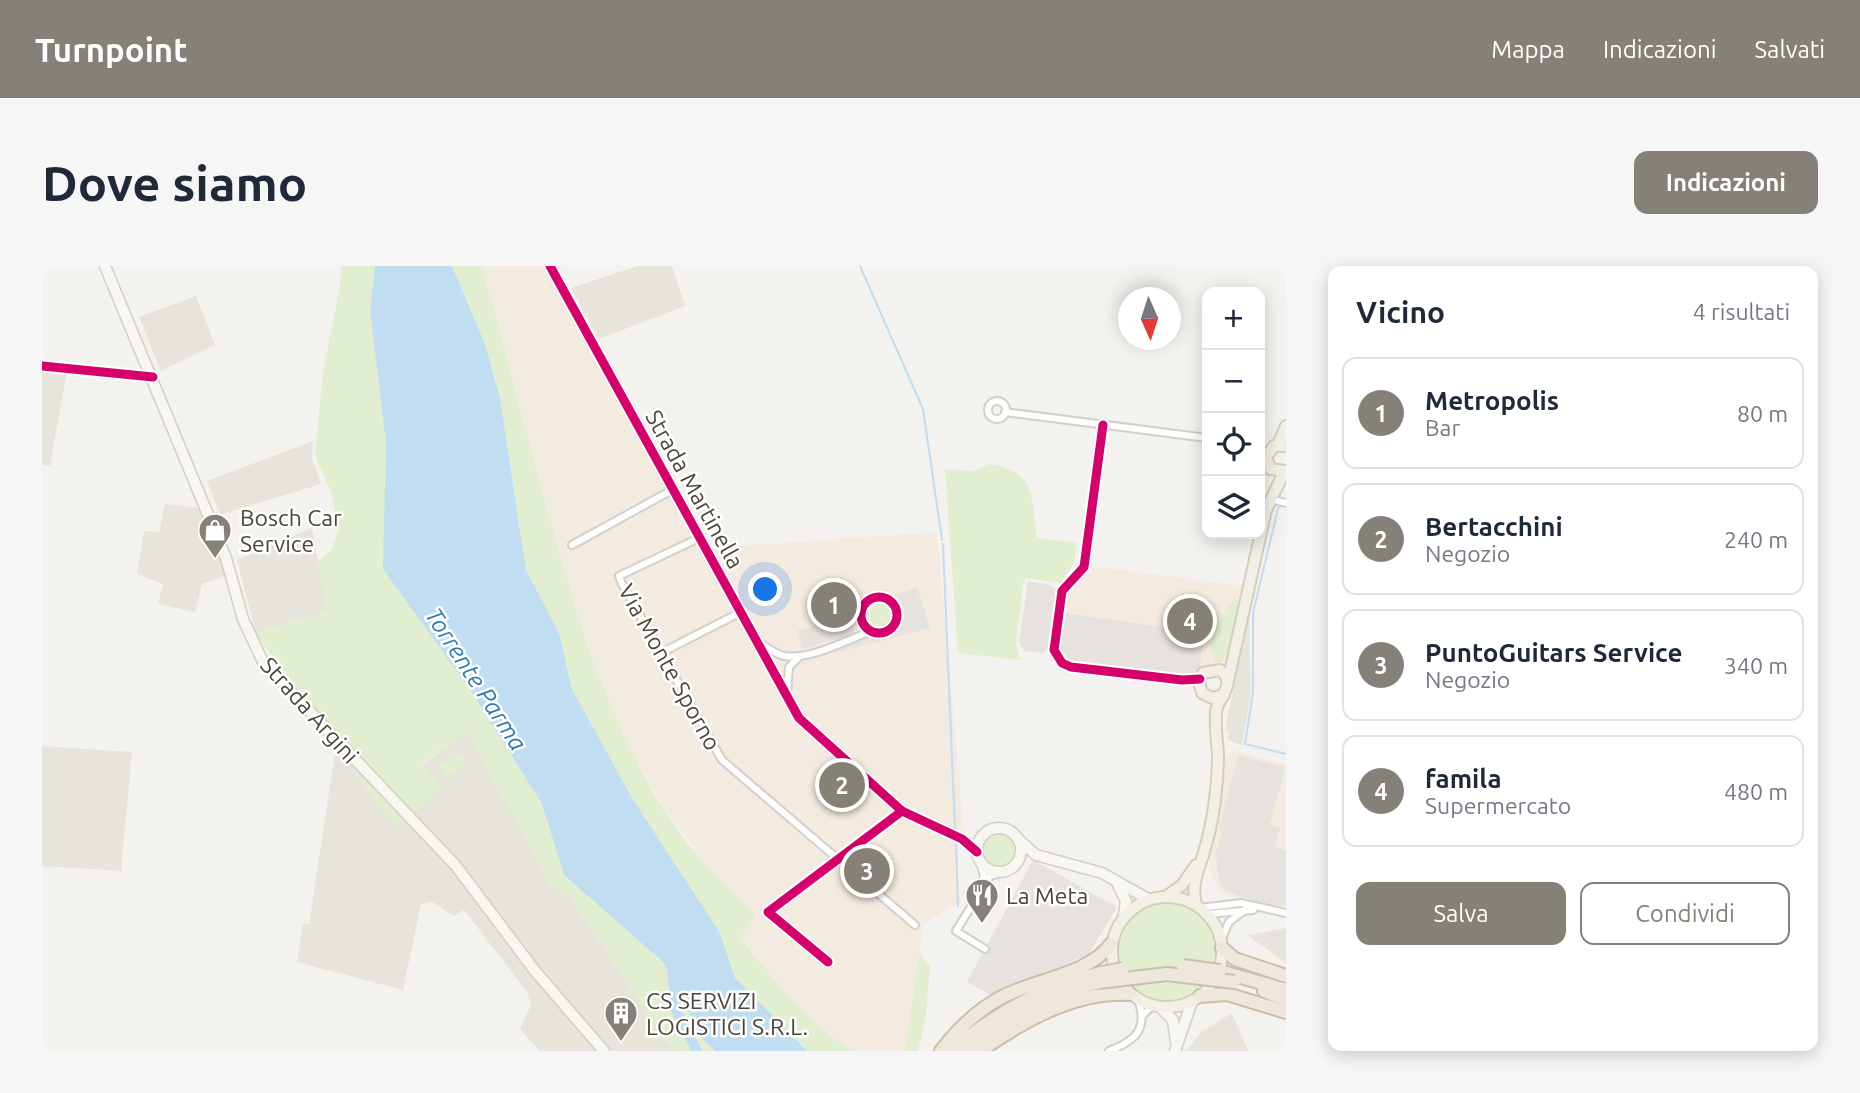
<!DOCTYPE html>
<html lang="it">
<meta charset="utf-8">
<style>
body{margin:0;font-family:Ubuntu,sans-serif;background:#f6f6f7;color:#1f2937}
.controls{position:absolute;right:21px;top:21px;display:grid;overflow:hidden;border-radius:14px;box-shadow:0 4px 18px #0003}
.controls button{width:63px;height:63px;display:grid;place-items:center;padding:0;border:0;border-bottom:2px solid #e0e1e3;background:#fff;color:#1f2937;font:35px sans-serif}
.compass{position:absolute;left:1076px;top:21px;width:63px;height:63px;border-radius:50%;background:#fff;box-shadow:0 4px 18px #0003;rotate:177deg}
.you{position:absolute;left:724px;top:324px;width:24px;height:24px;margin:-18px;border:5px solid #fff;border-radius:50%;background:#1a73e8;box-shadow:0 0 0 10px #1a73e833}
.badge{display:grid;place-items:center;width:46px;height:46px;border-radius:50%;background:#868178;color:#fff;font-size:23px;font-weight:700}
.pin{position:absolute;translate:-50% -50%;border:4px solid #fff;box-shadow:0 2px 7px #0006}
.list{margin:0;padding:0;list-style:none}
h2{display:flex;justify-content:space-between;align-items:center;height:91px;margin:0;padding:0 28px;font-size:30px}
h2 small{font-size:23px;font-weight:400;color:#747a83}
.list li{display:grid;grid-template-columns:46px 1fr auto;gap:21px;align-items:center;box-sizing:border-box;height:112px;margin:0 14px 14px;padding:0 14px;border:2px solid #e0e1e3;border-radius:14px}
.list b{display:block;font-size:26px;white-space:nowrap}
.list p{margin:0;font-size:23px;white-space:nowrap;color:#747a83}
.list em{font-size:23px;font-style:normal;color:#747a83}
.actions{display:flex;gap:14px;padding:21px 28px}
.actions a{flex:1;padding:16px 0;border:2px solid #868178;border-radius:14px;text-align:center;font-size:24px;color:#868178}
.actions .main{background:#868178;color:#fff}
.icon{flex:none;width:38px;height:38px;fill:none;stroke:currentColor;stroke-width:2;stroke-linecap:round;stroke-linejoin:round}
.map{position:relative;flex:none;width:1244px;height:785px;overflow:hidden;border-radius:14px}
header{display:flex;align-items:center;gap:42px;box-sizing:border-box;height:98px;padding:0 35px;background:#868178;color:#fff}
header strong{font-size:33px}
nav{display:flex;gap:38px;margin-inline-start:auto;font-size:24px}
.intro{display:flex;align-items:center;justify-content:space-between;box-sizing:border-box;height:168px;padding:0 42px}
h1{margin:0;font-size:49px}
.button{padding:18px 32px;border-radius:14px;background:#868178;color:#fff;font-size:24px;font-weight:700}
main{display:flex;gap:42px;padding:0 42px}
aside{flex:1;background:#fff;border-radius:14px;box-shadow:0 4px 18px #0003}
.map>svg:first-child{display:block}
</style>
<header>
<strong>Turnpoint</strong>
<nav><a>Mappa</a><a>Indicazioni</a><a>Salvati</a></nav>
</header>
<div class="intro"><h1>Dove siamo</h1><a class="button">Indicazioni</a></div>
<main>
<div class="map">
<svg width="1244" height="785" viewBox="0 0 1244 785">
<rect width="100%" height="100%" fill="#f4f2ee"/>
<g fill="#e7e4dc">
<path d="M 596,0 L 630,0 L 643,40 L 557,73 L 529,22 Z"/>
<path d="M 154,30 L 173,79 L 119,105 L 97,51 Z"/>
<path d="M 0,103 L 25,105 L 8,200 L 0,198 Z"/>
<path d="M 271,175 L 270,192 L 279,218 L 178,249 L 165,215 Z"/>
<path d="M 123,238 L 159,242 L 184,310 L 160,318 L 153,346 L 116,338 L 121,318 L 95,308 L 102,265 L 117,266 Z"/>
<path d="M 270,262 L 285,346 L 214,367 L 195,294 Z"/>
<path d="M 1207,347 L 1209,429 L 1200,479 L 1186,474 L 1187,467 L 1183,463 Z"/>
<path d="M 425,465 L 510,621 L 528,631 L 621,771 L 635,785 L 498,785 L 478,763 L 489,739 L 485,726 L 422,644 L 412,650 L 390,636 L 379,638 L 361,724 L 255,696 L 261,657 L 267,658 L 296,468 L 326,497 L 380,499 Z"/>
<path d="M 0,480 L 90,486 L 79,605 L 0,600 Z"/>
<path d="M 1190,747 L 1206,785 L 1145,785 L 1159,766 Z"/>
</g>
<g fill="#f3ebdf">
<path d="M 440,0 L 511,0 L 671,282 L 895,266 L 922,567 L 914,567 L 918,635 L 881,659 L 863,785 L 810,785 L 776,761 L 750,736 L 699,671 L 714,648 L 671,607 L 622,543 L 586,479 L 563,426 L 524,312 Z"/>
<path d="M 1045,300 L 1202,320 L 1192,375 L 1179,400 L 1148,412 L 1030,397 L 1020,392 L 1015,381 L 1022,331 Z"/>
<path d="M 1192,484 L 1244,499 L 1244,646 L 1232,647 L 1179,628 L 1169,608 L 1167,582 L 1183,495 Z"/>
</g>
<path fill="#eae5da" d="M 1244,662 L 1244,697 L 1205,669 Z"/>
<g fill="#e1eecf">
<path d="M 299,0 L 333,0 L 328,44 L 344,179 L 427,422 L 500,538 L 522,609 L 622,697 L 660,772 L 673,785 L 635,785 L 621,771 L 528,631 L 510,621 L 425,465 L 380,498 L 400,522 L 354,560 L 319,518 L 325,497 L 244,412 L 214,367 L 284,346 L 275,296 L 289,284 L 297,262 L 289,226 L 273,190 L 281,106 L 299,15 Z"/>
<path d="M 410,0 L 440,0 C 460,73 479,147 499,220 C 529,331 560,442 620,541 C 645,582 680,616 714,648 L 699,672 C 736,719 761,751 810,785 L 765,785 L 693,712 L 678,667 L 590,532 L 530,423 L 517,367 L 484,304 L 458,132 L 443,78 Z"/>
<path d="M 947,198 C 997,206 988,230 995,272 L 1035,277 L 1032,297 L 1018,317 L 984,312 L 981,318 L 974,379 L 979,394 L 916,387 L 903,203 L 931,205 Z"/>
<path d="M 1193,333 L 1196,335 C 1196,353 1191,387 1176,399 C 1159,376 1178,351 1193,333 Z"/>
<circle cx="838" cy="349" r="11"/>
<path d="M 416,487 L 424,495 L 406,510 L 399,501 Z"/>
<circle cx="957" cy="584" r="17"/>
<circle cx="1125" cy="686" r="49"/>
<path d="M 877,687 L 888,700 L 884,749 L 876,785 L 863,785 Z"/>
</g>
<g fill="#e6e3df">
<path d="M 986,315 L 1009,319 L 1014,324 L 1008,380 L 1002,387 L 983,385 L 977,377 Z"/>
<path d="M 875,322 L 888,362 L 792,387 L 789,382 L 851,365 L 858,354 L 857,342 L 849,330 Z"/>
<path d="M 1023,347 L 1162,367 L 1157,407 L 1148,409 L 1028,394 L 1020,388 L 1018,381 Z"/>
<path d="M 808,350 L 813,368 L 760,383 L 755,365 Z"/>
<path d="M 1196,489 L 1243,502 L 1228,558 L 1238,562 L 1233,581 L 1244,585 L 1244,640 L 1227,639 L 1199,631 L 1184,625 L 1176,614 L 1174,586 L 1180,566 L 1177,563 Z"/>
<path d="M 991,594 L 1075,641 L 1047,688 L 950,730 L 925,716 Z"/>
<path d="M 1244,664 L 1244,687 L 1217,669 Z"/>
</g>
<path fill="#c0ddf1" d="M 333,0 L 410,0 L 443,78 L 458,132 L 484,304 L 517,367 L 530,423 L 590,532 L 678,667 L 693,712 L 765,785 L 673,785 L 660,772 L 622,697 L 522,609 L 500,538 L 427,422 L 341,303 L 344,179 L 328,44 Z"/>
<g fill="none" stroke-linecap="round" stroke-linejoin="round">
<g stroke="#c0ddf1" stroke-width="2">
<path d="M 818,0 L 881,143 L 900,274"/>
<path d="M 1237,239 L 1211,347 L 1211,427 L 1203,478 L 1244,488"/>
<path d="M 901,278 L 913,564"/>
<path d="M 914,576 L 916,640"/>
</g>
<path stroke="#c0ddf1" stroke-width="10" d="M 630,702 L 634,744 L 655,785"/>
<defs>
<g id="street">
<path d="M 0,100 L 110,111"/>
<circle cx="955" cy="144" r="9"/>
<path d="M 963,146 L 1165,172"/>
<path d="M 1061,159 L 1042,301 L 1020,325 L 1012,384 L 1020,397 L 1029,401 L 1140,414 L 1158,413"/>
<path d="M 1228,233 L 1244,237"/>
<path d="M 657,272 L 577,310 L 580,318 L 680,494 L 873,659"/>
<path d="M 530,279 L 630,224"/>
<circle cx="837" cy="349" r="18"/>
<path d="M 717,376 C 724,381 733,388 742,390 C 770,394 804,374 830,365"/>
<path d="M 619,387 L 699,346"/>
<path d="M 745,428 L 747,401 L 757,391"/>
<path d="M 938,596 L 942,610 L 940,619"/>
<path d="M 1158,642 L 1199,637 L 1244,647"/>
<path d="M 1166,648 L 1211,644"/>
<path d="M 1179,674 L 1187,656 L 1203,644"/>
<path d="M 943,683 L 914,665 L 948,610 L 959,607"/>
<path d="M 786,696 L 726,646 L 860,545"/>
<path d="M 1101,749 L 1111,739"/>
<path d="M 1067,785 C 1095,774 1106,763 1096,733"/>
</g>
<g id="secondary">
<path d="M 63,0 L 184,292 L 201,353 L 221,396 L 414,600 L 493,705 L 562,785"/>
<path d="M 508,0 L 757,452 L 860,545 L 920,573 L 935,586"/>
<circle cx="957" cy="584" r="22"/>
<path d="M 977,574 L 994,589 L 1060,607 L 1106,633"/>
<path d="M 1076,619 L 1084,635 L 1082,649"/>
<path d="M 1118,741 L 1131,754 L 1134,776"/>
<path d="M 1133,785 L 1150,735"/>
</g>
<g id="primary">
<path d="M 1236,179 L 1244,160"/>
<path d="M 1244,180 L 1232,180 L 1224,191 L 1228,203 L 1244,205"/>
<path d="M 1186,415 L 1224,244 L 1242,206"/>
<path d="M 1125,630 L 1140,619 L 1154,599"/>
<circle cx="1125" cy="686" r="55"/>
<path d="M 1154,639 C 1149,619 1156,605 1162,586 C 1171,557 1176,520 1176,489 C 1175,475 1173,461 1174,446 C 1176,430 1196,418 1178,404 L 1161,407 L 1157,416 L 1160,427 L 1170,432 L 1182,429"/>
</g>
<g id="highway">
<path d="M 1180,682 L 1193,693 L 1244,710"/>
<path d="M 1178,705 L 1244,724"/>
<path d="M 1222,725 L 1244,734"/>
<path d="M 1158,730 L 1185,728 L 1244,746"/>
<path d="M 899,785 C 916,763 939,741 964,729 C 997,713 1047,708 1069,678"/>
<path d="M 910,785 C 952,747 1001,722 1055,708"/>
<path d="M 925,785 C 963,751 1008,729 1057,716"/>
<path d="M 938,785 C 981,755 1035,724 1088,728"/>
</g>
</defs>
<use href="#street" stroke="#d2d0cb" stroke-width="10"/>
<use href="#secondary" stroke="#d3cfc5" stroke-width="13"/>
<use href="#primary" stroke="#d6cebb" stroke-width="14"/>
<use href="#highway" stroke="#ccbfa9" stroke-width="16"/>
<use href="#street" stroke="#fdfdfc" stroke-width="6"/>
<use href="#secondary" stroke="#f7f6f1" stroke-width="10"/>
<use href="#primary" stroke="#f2efe6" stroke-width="10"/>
<use href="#highway" stroke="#ede8db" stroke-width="12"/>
<defs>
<g id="highway-bridge">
<path d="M 1141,700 L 1178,705"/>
<path d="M 1055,708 L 1081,703"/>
<path d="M 1057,716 L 1125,708 L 1192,716"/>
</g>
</defs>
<use href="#highway-bridge" stroke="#ccbfa9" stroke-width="16" stroke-linecap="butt"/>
<use href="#highway-bridge" stroke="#ede8db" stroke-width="12"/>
<defs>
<g id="cycleway">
<path d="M 508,0 L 757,452 L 860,545 L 920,573 L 935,586"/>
<path d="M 0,100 L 111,111"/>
<path d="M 1061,159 L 1042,301 L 1020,325 L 1012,384 L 1020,397 L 1029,401 L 1140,414 L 1158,413"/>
<circle cx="837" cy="349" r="18"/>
<path d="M 786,696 L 726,646 L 860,545"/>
</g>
</defs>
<use href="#cycleway" stroke="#fff" stroke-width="13"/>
<use href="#cycleway" stroke="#d6006c" stroke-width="9"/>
</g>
<defs>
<symbol id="shop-pin" viewBox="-11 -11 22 30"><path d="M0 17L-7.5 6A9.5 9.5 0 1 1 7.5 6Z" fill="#868178" stroke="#fff"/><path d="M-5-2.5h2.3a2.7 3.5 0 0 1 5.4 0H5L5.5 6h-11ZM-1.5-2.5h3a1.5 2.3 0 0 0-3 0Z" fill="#fff"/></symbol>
<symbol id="restaurant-pin" viewBox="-11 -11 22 30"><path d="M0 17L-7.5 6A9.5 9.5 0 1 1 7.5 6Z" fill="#868178" stroke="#fff"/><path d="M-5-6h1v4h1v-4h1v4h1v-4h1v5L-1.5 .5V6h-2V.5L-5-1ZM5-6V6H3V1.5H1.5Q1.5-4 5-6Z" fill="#fff"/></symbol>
<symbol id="building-pin" viewBox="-11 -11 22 30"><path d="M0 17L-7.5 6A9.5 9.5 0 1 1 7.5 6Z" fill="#868178" stroke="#fff"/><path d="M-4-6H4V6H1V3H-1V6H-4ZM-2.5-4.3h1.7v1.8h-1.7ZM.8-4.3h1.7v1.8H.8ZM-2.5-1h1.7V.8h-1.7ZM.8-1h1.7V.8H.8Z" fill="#fff"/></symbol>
</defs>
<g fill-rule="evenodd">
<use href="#shop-pin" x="154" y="245" width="38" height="52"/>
<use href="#restaurant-pin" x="921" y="610" width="38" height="52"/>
<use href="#building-pin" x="560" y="728" width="38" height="52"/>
</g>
<g text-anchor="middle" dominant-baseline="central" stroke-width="5" stroke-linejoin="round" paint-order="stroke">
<g font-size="23" fill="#4b4439" stroke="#fff">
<text transform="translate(653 223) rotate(61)">Strada Martinella</text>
<text transform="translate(628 401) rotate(61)">Via Monte Sporno</text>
<text transform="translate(268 444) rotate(48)">Strada Argini</text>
</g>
<g font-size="23" fill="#4b4439" stroke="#fff" text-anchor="start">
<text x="198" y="251">Bosch Car<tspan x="198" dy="26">Service</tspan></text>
<text x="964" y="629">La Meta</text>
<text x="604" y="734">CS SERVIZI<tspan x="604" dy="26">LOGISTICI S.R.L.</tspan></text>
</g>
<g font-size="24" font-style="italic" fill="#2e7ab2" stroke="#fff">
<text transform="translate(434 413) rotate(57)">Torrente Parma</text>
</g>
</g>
</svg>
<div class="controls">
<button>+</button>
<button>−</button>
<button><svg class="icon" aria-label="locate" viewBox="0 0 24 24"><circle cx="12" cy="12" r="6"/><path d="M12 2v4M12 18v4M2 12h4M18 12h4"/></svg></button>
<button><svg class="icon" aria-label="layers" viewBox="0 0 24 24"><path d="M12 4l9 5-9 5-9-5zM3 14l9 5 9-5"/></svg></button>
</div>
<svg class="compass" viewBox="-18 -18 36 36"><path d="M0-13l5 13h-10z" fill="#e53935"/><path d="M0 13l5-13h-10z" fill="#747a83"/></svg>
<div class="you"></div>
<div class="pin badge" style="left:792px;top:339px">1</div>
<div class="pin badge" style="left:800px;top:519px">2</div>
<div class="pin badge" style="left:825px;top:605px">3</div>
<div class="pin badge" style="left:1148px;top:355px">4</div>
</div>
<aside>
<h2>Vicino<small>4 risultati</small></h2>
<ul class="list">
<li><span class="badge">1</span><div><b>Metropolis</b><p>Bar</p></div><em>80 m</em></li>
<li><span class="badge">2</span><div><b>Bertacchini</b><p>Negozio</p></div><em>240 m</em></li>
<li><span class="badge">3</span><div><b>PuntoGuitars Service</b><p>Negozio</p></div><em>340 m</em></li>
<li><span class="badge">4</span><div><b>famila</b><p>Supermercato</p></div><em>480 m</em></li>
</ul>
<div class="actions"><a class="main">Salva</a><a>Condividi</a></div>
</aside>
</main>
